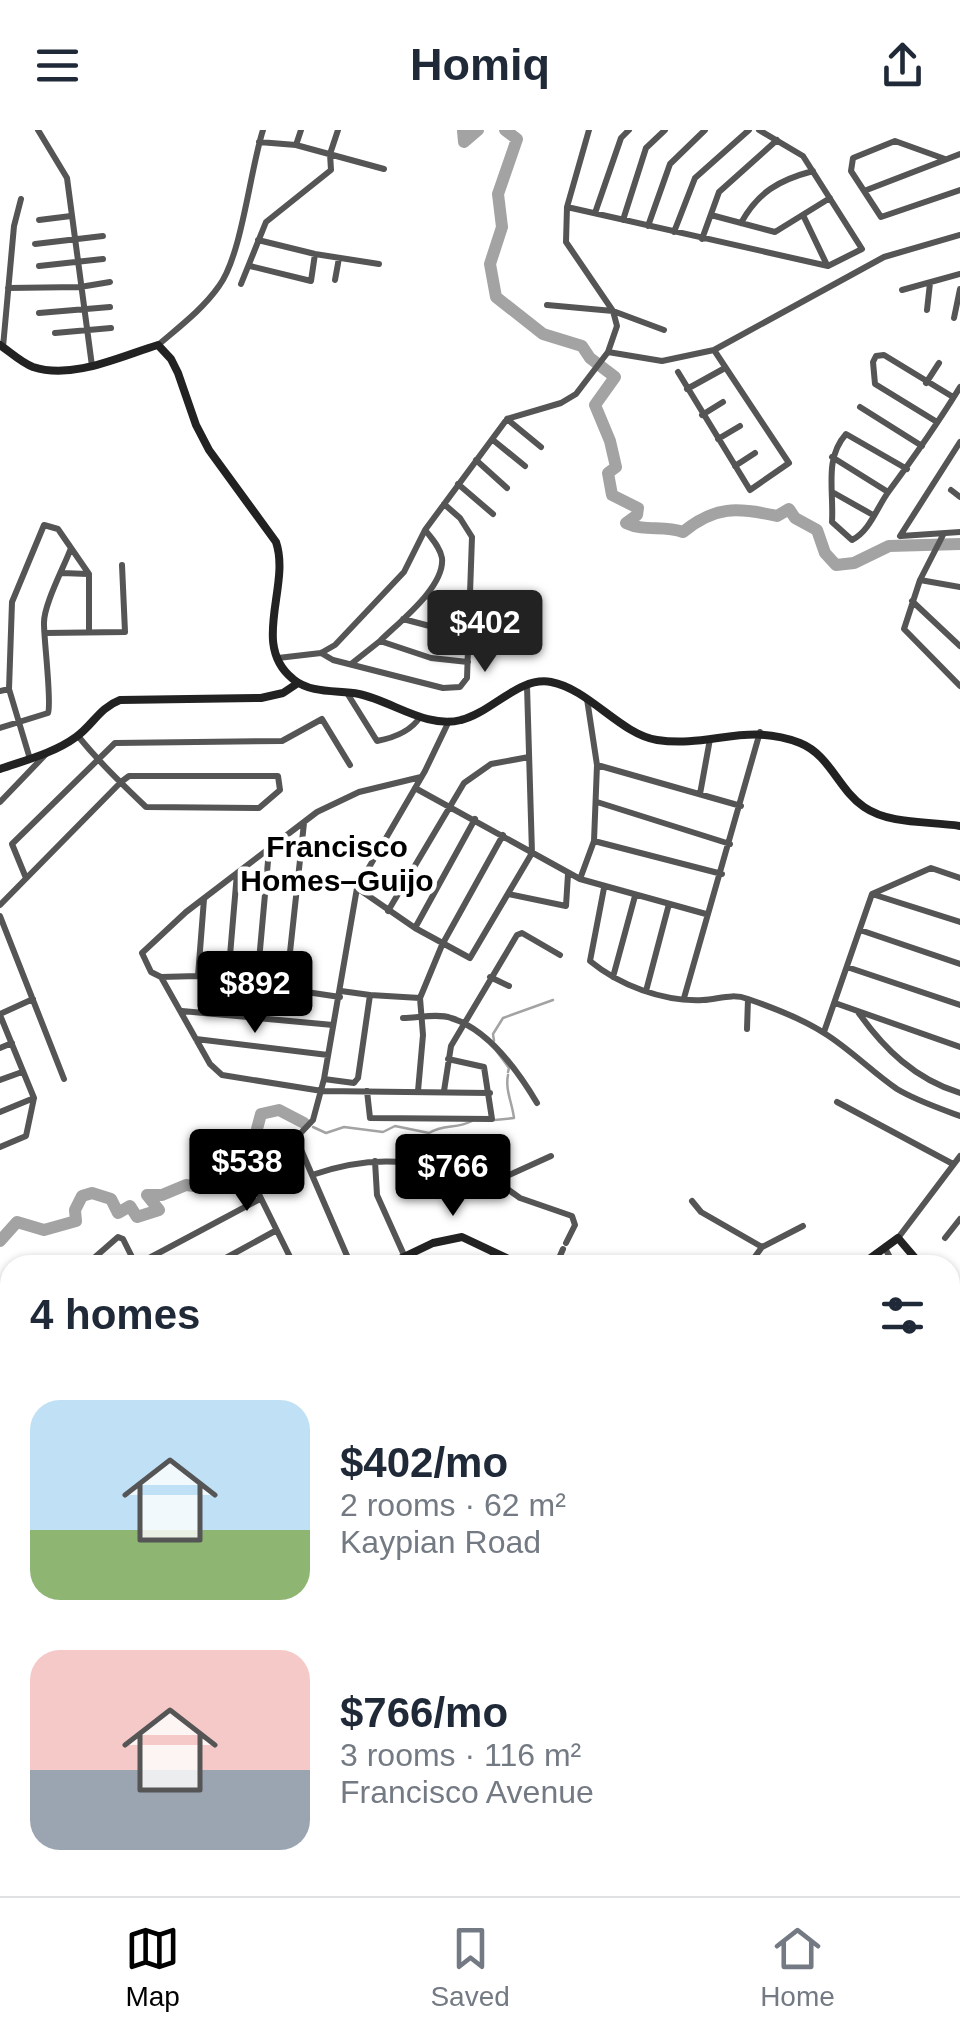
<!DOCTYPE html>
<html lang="en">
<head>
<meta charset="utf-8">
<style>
  body { margin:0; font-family:Arial,sans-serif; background:#f2f2f3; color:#1f2937; height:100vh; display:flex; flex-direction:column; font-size:38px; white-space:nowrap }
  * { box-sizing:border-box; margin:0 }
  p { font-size:32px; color:#747a83 }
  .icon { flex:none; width:55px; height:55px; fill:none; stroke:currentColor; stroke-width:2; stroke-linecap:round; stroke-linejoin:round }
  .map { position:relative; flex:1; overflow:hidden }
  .sheet { position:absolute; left:0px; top:1125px; width:960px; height:642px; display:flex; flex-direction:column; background:#fff; border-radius:30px 30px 0 0; box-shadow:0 2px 8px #0004 }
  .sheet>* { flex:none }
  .price { position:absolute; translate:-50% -85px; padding:0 22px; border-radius:10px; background:#000; color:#fff; font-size:32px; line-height:65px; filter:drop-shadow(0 2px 5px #0008) }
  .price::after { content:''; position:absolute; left:50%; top:60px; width:30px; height:22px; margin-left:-15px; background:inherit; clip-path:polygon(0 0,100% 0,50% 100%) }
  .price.current { background:#222; color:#fff }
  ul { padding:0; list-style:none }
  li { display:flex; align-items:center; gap:30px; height:250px; padding:0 30px }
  li span { display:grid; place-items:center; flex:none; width:280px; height:200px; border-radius:30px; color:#555 }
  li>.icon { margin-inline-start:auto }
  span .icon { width:120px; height:120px; fill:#fffc; stroke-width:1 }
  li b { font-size:42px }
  h2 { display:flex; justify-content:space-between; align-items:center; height:120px; padding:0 30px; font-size:42px }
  header { display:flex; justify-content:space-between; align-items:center; height:130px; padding:0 30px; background:#fff; font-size:45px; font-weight:700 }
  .tab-bar { display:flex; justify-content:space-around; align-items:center; height:140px; border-top:2px solid #e0e1e3; background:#fff; font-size:28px; color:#747a83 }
  .tab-bar a { display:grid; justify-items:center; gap:5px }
  .tab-bar .current { color:#000 }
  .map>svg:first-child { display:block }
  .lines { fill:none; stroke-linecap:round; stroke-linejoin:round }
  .stream { stroke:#a3a3a3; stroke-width:2.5 }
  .river { stroke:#a3a3a3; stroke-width:12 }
  .street { stroke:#555; stroke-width:6 }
  .secondary { stroke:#222; stroke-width:8 }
  .labels { text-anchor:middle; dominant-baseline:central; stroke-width:9; stroke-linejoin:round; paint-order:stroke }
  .quarter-label { font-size:30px; font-weight:bold; fill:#000; stroke:#fff }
</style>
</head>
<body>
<header><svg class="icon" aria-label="menu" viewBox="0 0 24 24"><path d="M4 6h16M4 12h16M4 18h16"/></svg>Homiq<svg class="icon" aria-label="share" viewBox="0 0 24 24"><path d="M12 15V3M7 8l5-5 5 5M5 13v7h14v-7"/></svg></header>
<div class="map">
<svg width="960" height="1766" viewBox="0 0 960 1766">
  <rect width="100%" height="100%" fill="#fff"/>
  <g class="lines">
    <!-- stream -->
    <path class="stream" d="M 494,911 L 493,904 L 503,888 L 553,870
      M 495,919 L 509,938 L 508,942
      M 495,990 L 514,988 C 512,972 505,960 508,945
      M 313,997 L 326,1003 L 344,997 L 383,1002 L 395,996 L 429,1003 C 443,994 457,999 472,991"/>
    <!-- river -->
    <path class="river" d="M 463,0 L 464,12 L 478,0
      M 505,0 L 517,9 L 498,64 L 502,97 L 490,134 L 496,167 L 543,204 L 582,216 L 590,228 L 615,247 L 595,275 L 610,311 L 616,337 L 608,343 L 612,365 L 638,378 L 637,385 L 626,393 C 645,402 663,395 683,402 C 715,376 737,377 777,386 L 789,379 L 795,388 L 817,400 L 825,423 L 836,435 L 854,433 L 889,416 L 960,414
      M 0,1111 L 17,1092 L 44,1100 L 76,1091 L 75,1080 L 82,1066 L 92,1063 L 111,1069 L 118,1083 L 130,1076 L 137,1087 L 159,1080 L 147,1065 L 162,1065 L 186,1055 L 211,1058 L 235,1043 L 260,1016 L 257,999 L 261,984 L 279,980 L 304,993"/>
    <!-- street -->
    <path class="street" d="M 38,0 L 67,48 L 92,236
      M 259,12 L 296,15 L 384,39
      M 296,15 L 301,0
      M 945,29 L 895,11 L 853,28 L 851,41 L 881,87 L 960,60
      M 864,61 L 960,24
      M 567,77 L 828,136 L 862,119 L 803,26 L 759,0
      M 595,83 L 621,8 L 629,0
      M 711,85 L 775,102 L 830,68
      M 803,85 L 827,135
      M 39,90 L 71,86
      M 623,90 L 646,18 L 665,0
      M 741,93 C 758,62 779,50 813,41
      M 648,96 L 670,34 L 705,0
      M 674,102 L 695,48 L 749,0
      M 702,109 L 719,62 L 777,10
      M 258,110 L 315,124 L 379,134
      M 35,114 L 103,106
      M 39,136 L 103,129
      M 250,136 L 311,151 L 315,124
      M 335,150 L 339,128
      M 241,154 L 266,92 L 331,40 L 330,24 L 338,0
      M 8,158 L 80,157 L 110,152
      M 902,160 L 960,144
      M 547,175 L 613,181 L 664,200
      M 927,180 L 930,153
      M 39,183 L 110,177
      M 954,188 L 960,159
      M 55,203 L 111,198
      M 158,215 C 179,197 203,179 219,156 C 242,125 250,40 263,0
      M 3,217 L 14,96 L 21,69
      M 608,222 L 662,231 L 714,220 L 884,127 L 960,105
      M 678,242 L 750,360 L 789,333 L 714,220
      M 926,253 L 939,233
      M 687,259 L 725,238
      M 860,277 L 922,316
      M 702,285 L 723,272
      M 507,289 L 541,317
      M 937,292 L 875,254 L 873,232 L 876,226 L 884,225 L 953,267
      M 718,309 L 740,296
      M 493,310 L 525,336
      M 832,327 L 888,362
      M 476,330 L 507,358
      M 735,336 L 755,323
      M 907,339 L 846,304 C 824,329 834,360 832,392 L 852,410 C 870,401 877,377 889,361 C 914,327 938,293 960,257
      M 458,354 L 493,384
      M 951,360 L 960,367
      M 834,363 L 873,385
      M 426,401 C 432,409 440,417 442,428 C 445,457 399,492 380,511 L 431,528 L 468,532
      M 943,405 L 920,450 L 904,499 L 960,556
      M 900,406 L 960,312
      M 901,406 L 960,402
      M 62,443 L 88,444
      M 920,450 L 960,457
      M 426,466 L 469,475
      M 912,471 L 960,516
      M 403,489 L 445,500 L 468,502
      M 45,503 L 125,502 L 122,435
      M 321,523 L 333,530 L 443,558 L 460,557 L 467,548 L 472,407 L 460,388 L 444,374
      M 278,528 L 321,523 L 335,515 L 404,442 L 425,400 L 507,289 L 561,273 L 576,264 L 608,222 L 617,196 L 613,181 L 566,112 L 567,77 L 589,0
      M 351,534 L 380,511
      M 9,559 L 12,472 L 44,395 L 58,399 L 89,444 L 89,502
      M 0,561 L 9,559 L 30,629
      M 347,563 L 377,611 C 393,608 411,601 420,587
      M 587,569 L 597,635
      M 0,598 L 48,583 C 52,574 44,511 44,494 C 43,476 64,437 71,418
      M 415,658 L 580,749 L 706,784
      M 700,664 L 710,609
      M 0,672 L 47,623
      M 597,672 L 730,714
      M 594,711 L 722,744
      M 26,748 L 12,714 L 115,613 L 282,611 L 322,589 L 350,635
      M 580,749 L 594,711 L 597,635 L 741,676
      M 357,758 L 415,798 L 470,828 L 532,723 L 527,556
      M 604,758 L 590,831 C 619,855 663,872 703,870 C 719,869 732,863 748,869 C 774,878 801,888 824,903 C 850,919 872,942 897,959 C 917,971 939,978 960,986
      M 508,764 L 566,776 L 568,744
      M 872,764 L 960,792
      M 0,775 L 121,652 L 129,646 L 278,646 L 280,660 L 259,678 L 146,677 C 122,654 99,632 78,606
      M 388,781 L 464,653 L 491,634 L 529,627
      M 0,786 L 64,949
      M 415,798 L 475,689
      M 860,800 L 960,834
      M 847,837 L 960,875
      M 198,846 L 204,769
      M 161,847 L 210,934 L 222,945 L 322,961 L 490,963
      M 490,847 L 509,856
      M 613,847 L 635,766
      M 228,849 L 237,743
      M 257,853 L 269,720
      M 286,859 L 304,693
      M 646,861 L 669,774
      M 370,865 L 420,868 L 442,815 L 503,705
      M 340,867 L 198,846 L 161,847 L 151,842 L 142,823 L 186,782 L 317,682 L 359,662 L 421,647
      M 684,868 L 760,602
      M 835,873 L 960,917
      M 182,881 L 333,895
      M 858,882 C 884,919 915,949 960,963
      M 0,884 L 33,869
      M 0,885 L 34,968 L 26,1006 L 0,1017
      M 403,888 C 417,888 438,883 451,888 C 488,899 518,941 537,973
      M 747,899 L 748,869
      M 824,902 L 872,764 L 931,738 L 960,748
      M 196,909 L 328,925
      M 0,918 L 12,913
      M 324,949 L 354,953 L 358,948 L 370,865 L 341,861
      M 0,950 L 22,942
      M 367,961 L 370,988 L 492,989 L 484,937 L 448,929
      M 418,961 L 423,905 L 420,868
      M 444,961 L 451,916 L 517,805 L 522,803 L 560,825
      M 837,972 L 953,1034
      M 0,982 L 34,968
      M 296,1008 L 351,1135
      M 551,1026 L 496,1051 L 520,1068 L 572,1086 L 575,1095 L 566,1113
      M 375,1031 L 377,1065 L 404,1125
      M 312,1045 C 383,1020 425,1034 496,1051
      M 692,1071 L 701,1082 L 762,1117
      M 898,1108 L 960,1026
      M 945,1108 L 960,1089
      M 886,1120 L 894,1135
      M 86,1135 L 118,1107 L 123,1109 L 136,1135
      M 136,1135 L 260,1069
      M 213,1135 L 275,1101
      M 294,1135 L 245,1036 L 296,1008 L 313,990 L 324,949 L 357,758 L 425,641 L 449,591
      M 478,1135 L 497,1124
      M 556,1135 L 563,1119
      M 749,1135 L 762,1117 L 803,1096
      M 0,1209 L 10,1204
      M 950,1231 L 960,1243
      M 0,1263 L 10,1255
      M 0,1320 L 10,1322
      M 0,1353 L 10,1351
      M 0,1406 L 10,1405
      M 0,1443 L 10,1414
      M 0,1547 L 10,1525
      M 0,1623 L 10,1614
      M 0,1633 L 10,1639
      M 950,1660 L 960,1659
      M 0,1670 L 10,1660
      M 0,1711 L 10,1723
      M 0,1746 L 15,1766
      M 356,1758 L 363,1766
      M 422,1758 L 430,1766
      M 589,1758 L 592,1766
      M 759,1758 L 759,1766
      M 781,1758 L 782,1766
      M 832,1758 L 834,1766
      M 43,1766 L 63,1758
      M 178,1766 L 196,1758
      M 288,1766 L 307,1758
      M 512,1766 L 513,1758
      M 649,1766 L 654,1758
      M 717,1766 L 723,1758"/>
    <!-- secondary -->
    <path class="secondary" d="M 0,215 C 10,222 22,233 33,237 C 73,250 121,226 158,215 L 171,229 L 178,243 L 196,295 L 209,320 L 276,412 C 291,456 250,515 293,549 C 311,564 337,560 359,564 C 392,571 427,599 461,590 C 491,583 519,546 551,552 C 589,559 620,604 657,610 C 710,618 746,592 800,613 C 830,625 838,659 864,677 C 890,695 930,691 960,696
      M 0,639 C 26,630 54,623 76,607 C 93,595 99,578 120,570 L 261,568 L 283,563 L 298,553
      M 387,1135 L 433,1113 L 462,1107 L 521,1135
      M 861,1135 L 898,1108 L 921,1135
      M 950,1170 L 960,1182
      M 0,1231 L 10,1248"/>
  </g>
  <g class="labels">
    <!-- quarter labels -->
    <g class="quarter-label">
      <text x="337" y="716">Francisco<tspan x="337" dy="34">Homes–Guijo</tspan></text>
    </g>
  </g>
</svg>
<b class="price current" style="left:485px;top:545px">$402</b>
<b class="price" style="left:255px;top:906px">$892</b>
<b class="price" style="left:247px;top:1084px">$538</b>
<b class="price" style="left:453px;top:1089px">$766</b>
<section class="sheet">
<h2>4 homes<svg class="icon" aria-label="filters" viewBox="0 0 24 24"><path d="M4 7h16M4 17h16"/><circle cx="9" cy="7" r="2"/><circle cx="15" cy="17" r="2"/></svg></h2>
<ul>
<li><span style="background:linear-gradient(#bfe0f5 65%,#8fb573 0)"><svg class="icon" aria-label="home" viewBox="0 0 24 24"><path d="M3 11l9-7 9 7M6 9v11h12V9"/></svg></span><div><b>$402/mo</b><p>2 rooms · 62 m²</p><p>Kaypian Road</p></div></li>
<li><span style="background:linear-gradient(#f6c9c9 60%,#9aa5b1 0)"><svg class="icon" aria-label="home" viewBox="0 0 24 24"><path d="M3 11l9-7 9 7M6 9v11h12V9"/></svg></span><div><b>$766/mo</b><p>3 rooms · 116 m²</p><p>Francisco Avenue</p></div></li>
</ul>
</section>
</div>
<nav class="tab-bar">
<a class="current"><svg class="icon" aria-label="map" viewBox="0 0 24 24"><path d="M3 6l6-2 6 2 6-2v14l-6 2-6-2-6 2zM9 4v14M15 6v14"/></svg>Map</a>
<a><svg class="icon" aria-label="saved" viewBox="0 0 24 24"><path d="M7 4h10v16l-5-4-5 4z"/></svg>Saved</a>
<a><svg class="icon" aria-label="home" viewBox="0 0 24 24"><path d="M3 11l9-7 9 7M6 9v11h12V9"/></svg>Home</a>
</nav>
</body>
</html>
